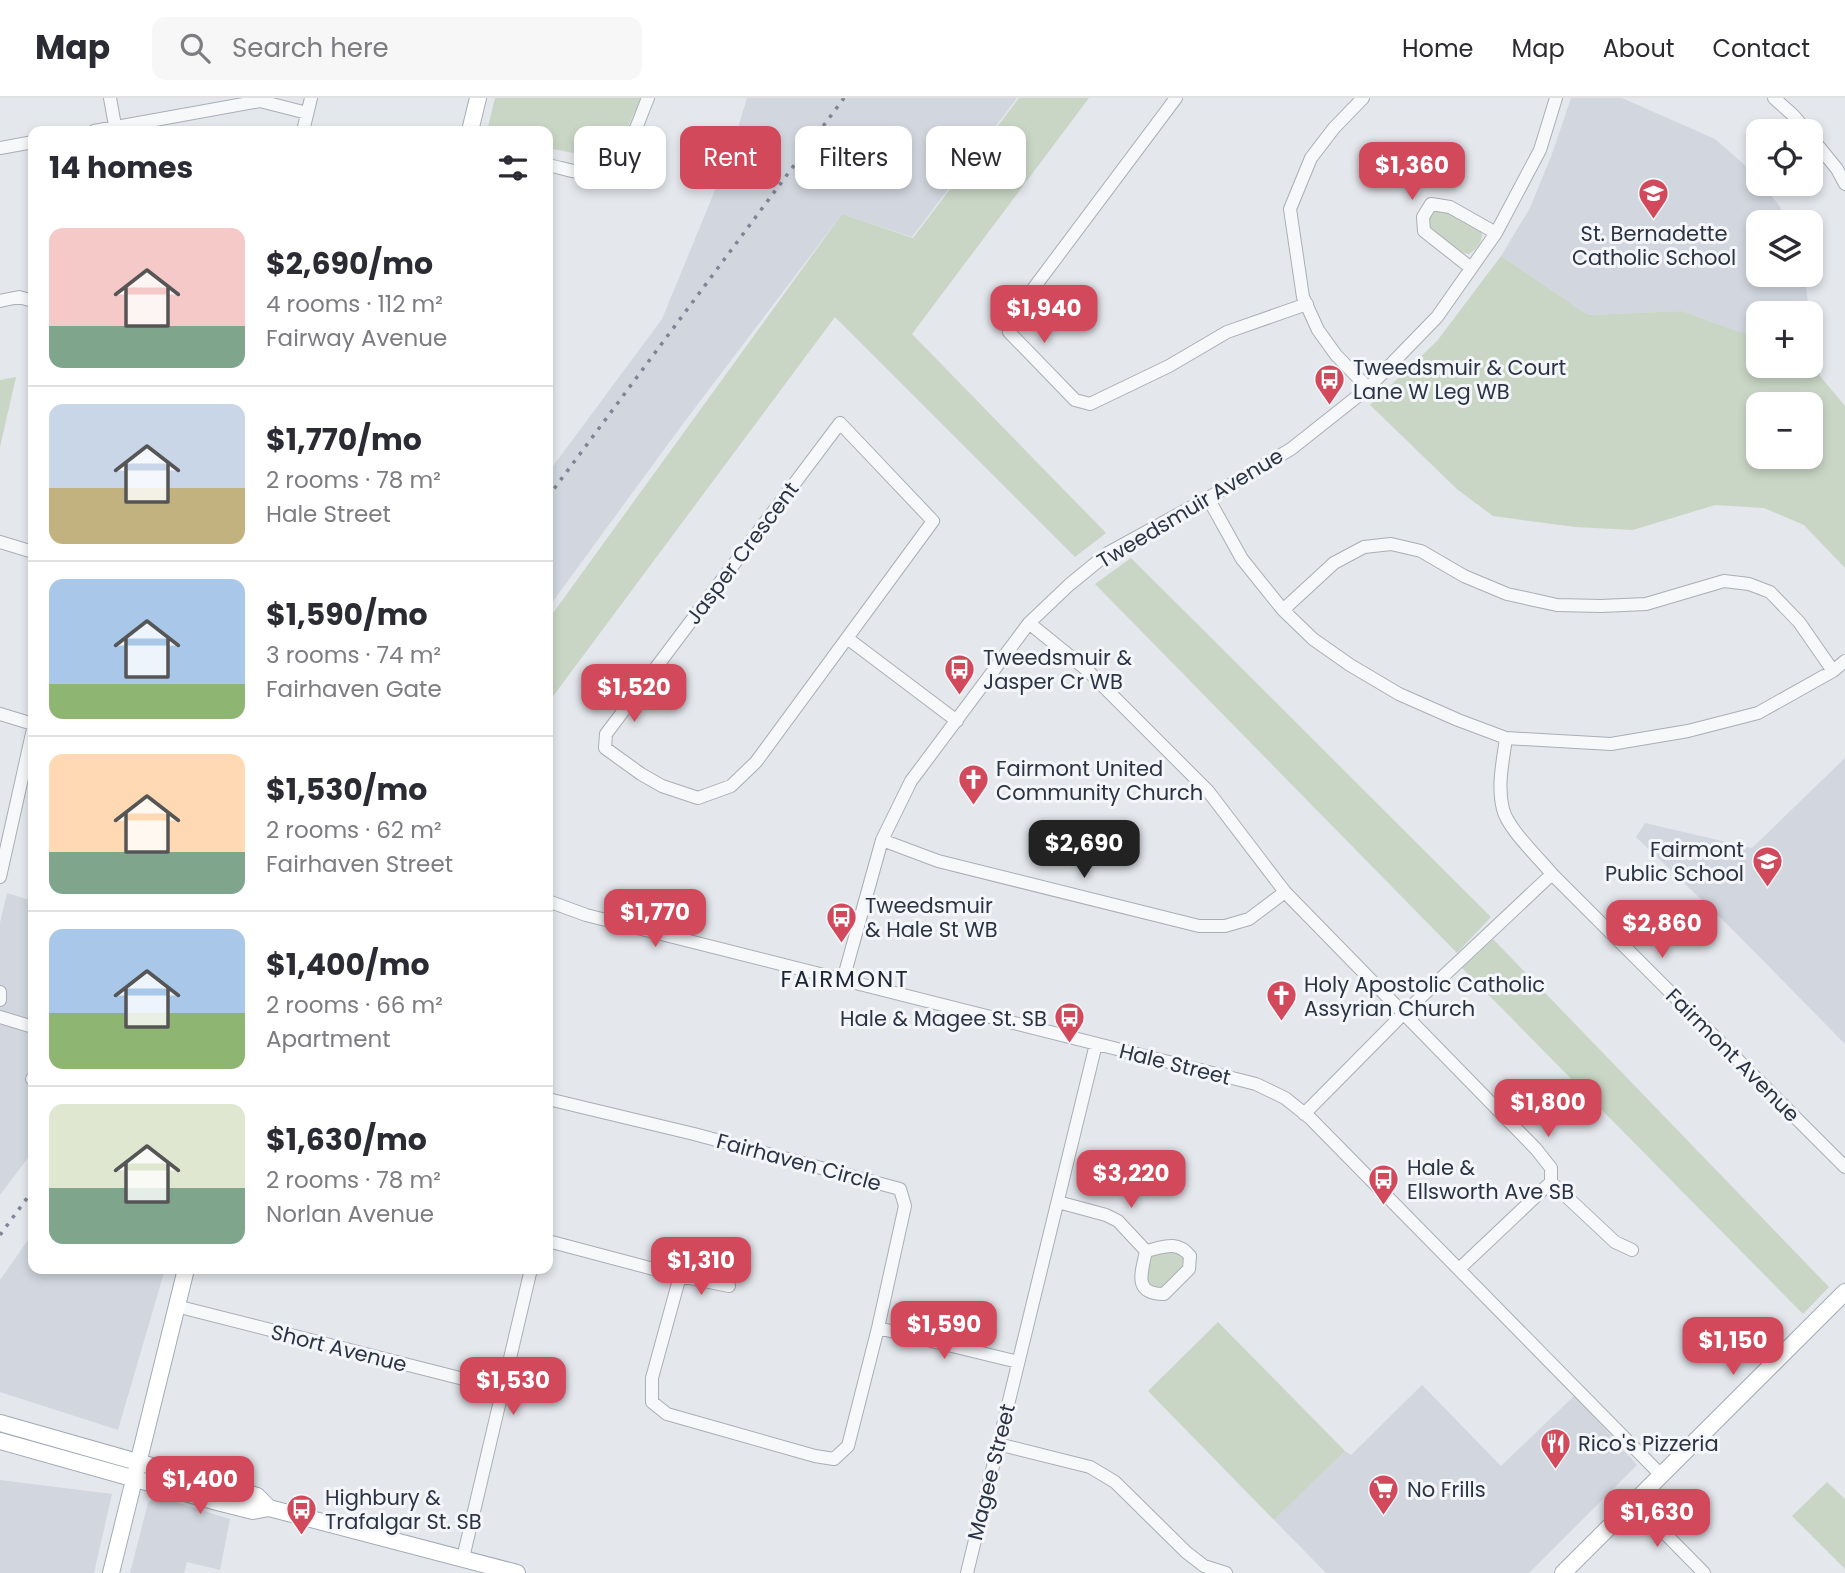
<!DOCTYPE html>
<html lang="en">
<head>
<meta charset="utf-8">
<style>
  body { margin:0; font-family:Poppins,sans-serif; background:#f7f7f7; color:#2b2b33; height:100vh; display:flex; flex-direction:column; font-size:26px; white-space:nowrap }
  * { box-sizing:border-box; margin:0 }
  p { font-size:23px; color:#7c7c81 }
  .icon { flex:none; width:38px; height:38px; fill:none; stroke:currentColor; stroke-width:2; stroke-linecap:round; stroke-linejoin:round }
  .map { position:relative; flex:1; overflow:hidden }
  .drawer { position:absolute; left:28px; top:28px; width:525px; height:1148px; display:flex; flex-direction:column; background:#fff; border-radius:14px; box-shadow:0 4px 10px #0003 }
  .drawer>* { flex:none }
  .top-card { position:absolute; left:574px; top:28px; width:665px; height:63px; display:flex; gap:14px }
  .fabs { position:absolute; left:1746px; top:21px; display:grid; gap:14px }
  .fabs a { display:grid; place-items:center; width:77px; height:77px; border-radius:14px; background:#fff; box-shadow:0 4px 10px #0003; font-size:35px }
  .price { position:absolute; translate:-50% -60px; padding:0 16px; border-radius:14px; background:#d1495b; color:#fff; font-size:23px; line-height:46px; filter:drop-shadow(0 2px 4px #0008) }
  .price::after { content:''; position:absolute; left:50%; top:42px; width:21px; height:16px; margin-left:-10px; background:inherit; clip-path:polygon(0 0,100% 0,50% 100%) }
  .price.selected { background:#222; color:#fff }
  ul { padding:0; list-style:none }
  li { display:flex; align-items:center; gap:21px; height:175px; padding:0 21px }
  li+li { border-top:2px solid #e1e1e2 }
  li span { display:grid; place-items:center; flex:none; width:196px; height:140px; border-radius:14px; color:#555 }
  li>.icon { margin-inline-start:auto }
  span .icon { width:84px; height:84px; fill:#fffc; stroke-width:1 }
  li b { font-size:30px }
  h2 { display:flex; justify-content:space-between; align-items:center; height:84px; padding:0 21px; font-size:30px }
  .tag { padding:0 24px; border-radius:14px; background:#fff; box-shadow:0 4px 10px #0003; font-size:24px; line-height:63px }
  .tag.selected { background:#d1495b; color:#fff }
  header { display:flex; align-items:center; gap:42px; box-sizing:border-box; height:98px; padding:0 35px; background:#fff; border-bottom:2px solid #e1e1e2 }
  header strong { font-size:33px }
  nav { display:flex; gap:38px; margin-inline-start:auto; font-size:24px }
  .search { width:490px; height:63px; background:#f7f7f7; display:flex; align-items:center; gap:18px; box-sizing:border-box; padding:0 24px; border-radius:14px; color:#7c7c81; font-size:26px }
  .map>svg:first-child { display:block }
  .built { fill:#d2d6de }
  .green { fill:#c9d6c5; fill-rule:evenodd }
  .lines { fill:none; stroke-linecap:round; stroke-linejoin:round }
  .minor-casing { stroke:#a9aeb7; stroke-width:14 }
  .major-casing { stroke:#a3abb8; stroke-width:18 }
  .minor { stroke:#f7f8fa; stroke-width:12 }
  .major { stroke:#fff; stroke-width:16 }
  .rail { stroke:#7d8696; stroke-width:3.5; stroke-dasharray:3.5 7; stroke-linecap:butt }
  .labels { text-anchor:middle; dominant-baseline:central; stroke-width:6; stroke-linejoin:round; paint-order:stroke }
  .poi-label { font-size:21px; fill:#2b3445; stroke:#f4f6f9; text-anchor:start }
  .street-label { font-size:21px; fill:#2b3445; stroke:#f4f6f9 }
  .neighbourhood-label { font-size:23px; letter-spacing:2px; fill:#1d2536; stroke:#f4f6f9 }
</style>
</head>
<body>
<header>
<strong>Map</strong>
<div class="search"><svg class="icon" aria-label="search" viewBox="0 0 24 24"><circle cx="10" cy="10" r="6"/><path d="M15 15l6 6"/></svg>Search here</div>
<nav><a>Home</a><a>Map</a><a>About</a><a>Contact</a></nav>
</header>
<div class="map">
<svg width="1845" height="1475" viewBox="0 0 1845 1475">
  <rect width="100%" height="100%" fill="#e4e7ec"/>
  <!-- built -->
  <path class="built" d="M 747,0 L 1017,0 L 912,139 L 842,116 L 682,327 L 548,510 L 548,375 L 662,221 L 730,56 Z
    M 1571,0 L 1622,0 L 1715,41 L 1747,69 L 1759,83 L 1759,86 L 1761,86 L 1779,107 L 1786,124 L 1759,124 L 1759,177 L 1803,177 L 1806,187 L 1809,215 L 1759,215 L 1759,241 L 1682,213 L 1588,217 L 1501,158 L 1530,110 L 1552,56 Z
    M 1845,660 L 1845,946 L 1731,830 L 1636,739 L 1645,725 L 1752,750 Z
    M 7,795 L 33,803 L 33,1053 L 0,1097 L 0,825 Z
    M 33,1135 L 33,1171 L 165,1171 L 118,1332 L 0,1294 L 0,1182 Z
    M 1422,1287 L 1501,1368 L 1575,1297 L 1637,1367 L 1529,1475 L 1326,1475 L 1274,1422 L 1345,1353 L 1351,1357 Z
    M 0,1382 L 112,1396 L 94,1475 L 0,1475 Z
    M 156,1398 L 230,1421 L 220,1472 L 187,1464 L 184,1475 L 130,1475 L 148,1405 Z"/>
  <!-- green -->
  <path class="green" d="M 495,0 L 641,0 L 617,53 L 604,61 L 548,50 L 548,33 L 487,33 Z
    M 1019,0 L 1089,0 L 912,236 L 1106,435 L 1075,459 L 835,219 L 548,605 L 548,522 L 842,116 L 913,140 Z
    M 1435,111 C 1452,114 1469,124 1482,135 C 1482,145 1477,151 1469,156 C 1454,154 1437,140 1428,129 L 1430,115 Z
    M 1501,158 L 1588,217 L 1682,213 L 1759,241 L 1759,268 L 1811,268 L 1811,241 L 1820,278 L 1845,308 L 1845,470 L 1804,427 L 1764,410 L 1715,407 L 1633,432 L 1575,429 L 1493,418 L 1458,392 L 1370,307 L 1437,243 ZM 1759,306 L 1811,306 L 1811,359 L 1759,359 Z
    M 16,279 L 0,349 L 0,282 Z
    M 1131,460 L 1491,819 L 1457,855 L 1095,486 Z
    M 1493,841 L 1829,1189 L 1803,1216 L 1462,870 Z
    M 1171,1153 L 1178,1156 L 1183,1161 L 1182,1171 L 1162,1190 C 1148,1189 1146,1182 1148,1169 C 1149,1164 1149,1161 1153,1158 C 1157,1155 1166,1154 1171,1153 Z
    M 1218,1224 L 1345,1353 L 1274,1422 L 1148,1293 Z
    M 1827,1384 L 1845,1401 L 1845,1471 L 1792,1418 Z"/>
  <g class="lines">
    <defs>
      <path id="minor" d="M 110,0 L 116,33
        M 1176,0 L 1021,207 L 1012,220 L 1009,234 L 1075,302 L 1090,306 L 1169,268 L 1227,234 L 1307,206
        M 1363,0 L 1334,30 L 1311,60 L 1290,111 L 1303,199 L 1318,232 L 1336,257 L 1368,290
        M 1774,0 L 1793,17 L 1807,33
        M 94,33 L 260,3 L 307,15
        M 303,33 L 311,0
        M 1811,39 L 1837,71 L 1845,86
        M 0,50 L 33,44
        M 548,67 C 563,70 581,77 597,75 C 625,72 638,23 648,0
        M 1471,170 L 1424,133 L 1423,119 L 1431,106 L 1450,109 L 1496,135
        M 0,203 L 19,199 L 33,203
        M 840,325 L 933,423 L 756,664 L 731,688 L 698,700 L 662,688 L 641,676 L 605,650 L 606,636 Z
        M 1208,400 L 1242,461 L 1283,512 L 1313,541 L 1350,567 L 1399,596 L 1458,622 L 1506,640 L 1611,646 L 1688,633 L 1758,615 L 1833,573 L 1845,563
        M 0,444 L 33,454
        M 1283,512 L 1334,465 L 1364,449 L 1391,446 L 1421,453 L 1464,478 L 1507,496 L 1557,507 L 1601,508 L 1646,506 L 1724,483 L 1749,486 L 1770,494 L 1799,524 L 1833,573
        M 1029,525 L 1087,572 L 1208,693 L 1285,794 L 1536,1051 L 1551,1070 L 1551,1084 L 1459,1171
        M 847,540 L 957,623
        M 0,616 L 33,626
        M 1506,640 C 1503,663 1497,688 1503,711 C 1507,730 1539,760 1552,776 L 1845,1069
        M 882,742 L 938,763 L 1199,828 L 1225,828 L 1249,821 L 1285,794
        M 0,779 L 33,631
        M 548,803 L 586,817 L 1256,986 L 1285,1000 L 1310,1020 L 1661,1377
        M 843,882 L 882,742 L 911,683 L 1029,525 L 1069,487 L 1108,455 L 1208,400 L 1291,351 L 1368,290 L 1437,219 L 1496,135 L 1540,52 L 1556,0
        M 0,894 L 0,902
        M 0,919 L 33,929
        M 32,981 L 33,980
        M 548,1001 L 694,1036 L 900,1091 L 905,1108 L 878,1230 L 848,1348 L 834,1361 L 815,1358 L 667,1316 L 652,1304 L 652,1280 L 680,1178
        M 1304,1016 L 1403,916 L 1552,776
        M 1551,1084 L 1615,1144 L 1632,1152
        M 1058,1104 L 1106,1117 L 1118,1123 L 1146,1153 C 1142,1174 1132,1196 1164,1196 L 1189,1171 L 1190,1158 C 1177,1142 1164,1149 1146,1153
        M 548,1143 L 680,1178 L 729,1188
        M 176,1208 L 503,1291
        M 878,1230 L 1018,1264
        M 998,1346 L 1090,1369 L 1115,1384 L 1186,1454 L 1204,1468 L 1226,1475
        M 1634,1404 L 1704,1475
        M 463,1460 L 531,1171
        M 967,1475 L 1096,946"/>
      <path id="major" d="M 470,33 L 478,0
        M 0,1325 L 257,1398 L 269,1410
        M 0,1343 L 221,1405 L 253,1413 L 269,1410 L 517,1475
        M 111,1475 L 186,1171
        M 1563,1475 L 1845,1194"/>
    </defs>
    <!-- minor casing -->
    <use href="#minor" class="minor-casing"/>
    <!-- major casing -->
    <use href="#major" class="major-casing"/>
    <!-- minor -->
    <use href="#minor" class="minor"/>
    <!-- major -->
    <use href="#major" class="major"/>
    <!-- rail -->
    <path class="rail" d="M 548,399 L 844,0
      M 0,1137 L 33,1092"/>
  </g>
  <!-- icons -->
  <defs>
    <symbol id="school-pin" viewBox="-11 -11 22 30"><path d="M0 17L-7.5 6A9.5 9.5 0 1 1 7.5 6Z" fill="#d1495b" stroke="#f4f6f9"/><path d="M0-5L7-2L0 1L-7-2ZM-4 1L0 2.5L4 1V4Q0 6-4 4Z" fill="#fff"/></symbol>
    <symbol id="bus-pin" viewBox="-11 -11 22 30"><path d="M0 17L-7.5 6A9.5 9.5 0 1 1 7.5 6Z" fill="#d1495b" stroke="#f4f6f9"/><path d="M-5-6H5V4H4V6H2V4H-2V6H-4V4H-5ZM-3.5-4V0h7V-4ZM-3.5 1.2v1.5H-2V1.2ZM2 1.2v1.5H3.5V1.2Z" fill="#fff"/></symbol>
    <symbol id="church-pin" viewBox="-11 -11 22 30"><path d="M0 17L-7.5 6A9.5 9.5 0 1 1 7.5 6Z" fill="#d1495b" stroke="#f4f6f9"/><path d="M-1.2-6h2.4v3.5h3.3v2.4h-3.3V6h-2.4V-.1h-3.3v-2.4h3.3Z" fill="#fff"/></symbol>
    <symbol id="restaurant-pin" viewBox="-11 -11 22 30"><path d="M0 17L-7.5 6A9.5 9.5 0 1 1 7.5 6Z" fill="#d1495b" stroke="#f4f6f9"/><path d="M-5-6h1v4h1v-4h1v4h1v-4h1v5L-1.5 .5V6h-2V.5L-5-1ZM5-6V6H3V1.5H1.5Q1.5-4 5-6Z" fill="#fff"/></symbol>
    <symbol id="supermarket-pin" viewBox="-11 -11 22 30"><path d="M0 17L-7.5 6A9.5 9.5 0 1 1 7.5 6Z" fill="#d1495b" stroke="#f4f6f9"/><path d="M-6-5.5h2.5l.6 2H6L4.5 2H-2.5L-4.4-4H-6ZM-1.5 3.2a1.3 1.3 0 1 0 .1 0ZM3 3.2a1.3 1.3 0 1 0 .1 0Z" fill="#fff"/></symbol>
  </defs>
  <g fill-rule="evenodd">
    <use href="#school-pin" x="1636" y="78" width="35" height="47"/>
    <use href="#bus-pin" x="1312" y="264" width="35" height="47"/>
    <use href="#bus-pin" x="942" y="554" width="35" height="47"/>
    <use href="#church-pin" x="956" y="664" width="35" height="47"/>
    <use href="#school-pin" x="1750" y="746" width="35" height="47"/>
    <use href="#bus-pin" x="824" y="802" width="35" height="47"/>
    <use href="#church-pin" x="1264" y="880" width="35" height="47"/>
    <use href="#bus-pin" x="1052" y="902" width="35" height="47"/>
    <use href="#bus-pin" x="1366" y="1064" width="35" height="47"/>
    <use href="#restaurant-pin" x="1538" y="1328" width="35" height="47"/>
    <use href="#supermarket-pin" x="1366" y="1374" width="35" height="47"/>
    <use href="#bus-pin" x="284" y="1394" width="35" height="47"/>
  </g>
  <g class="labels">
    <!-- poi labels -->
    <g class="poi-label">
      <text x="1654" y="135" text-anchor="middle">St. Bernadette<tspan x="1654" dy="24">Catholic School</tspan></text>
      <text x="1353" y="269">Tweedsmuir &amp; Court<tspan x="1353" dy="24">Lane W Leg WB</tspan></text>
      <text x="983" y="559">Tweedsmuir &amp;<tspan x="983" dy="24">Jasper Cr WB</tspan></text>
      <text x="996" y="670">Fairmont United<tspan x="996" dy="24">Community Church</tspan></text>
      <text x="1744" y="751" text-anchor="end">Fairmont<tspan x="1744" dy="24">Public School</tspan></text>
      <text x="865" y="807">Tweedsmuir<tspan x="865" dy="24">&amp; Hale St WB</tspan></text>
      <text x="1304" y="886">Holy Apostolic Catholic<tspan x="1304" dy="24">Assyrian Church</tspan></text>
      <text x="1047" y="920" text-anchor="end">Hale &amp; Magee St. SB</text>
      <text x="1407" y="1069">Hale &amp;<tspan x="1407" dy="24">Ellsworth Ave SB</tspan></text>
      <text x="1578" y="1345">Rico's Pizzeria</text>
      <text x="1407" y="1391">No Frills</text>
      <text x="325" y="1399">Highbury &amp;<tspan x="325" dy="24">Trafalgar St. SB</tspan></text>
    </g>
    <!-- street labels -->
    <g class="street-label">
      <text transform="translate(1190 410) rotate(-31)">Tweedsmuir Avenue</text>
      <text transform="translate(742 455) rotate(-53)">Jasper Crescent</text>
      <text transform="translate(1733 957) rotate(45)">Fairmont Avenue</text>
      <text transform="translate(1175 966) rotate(14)">Hale Street</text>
      <text transform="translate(799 1064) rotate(15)">Fairhaven Circle</text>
      <text transform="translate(339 1250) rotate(14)">Short Avenue</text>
      <text transform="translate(991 1374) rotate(-76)">Magee Street</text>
    </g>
    <!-- neighbourhood labels -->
    <g class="neighbourhood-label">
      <text x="845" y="881">FAIRMONT</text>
    </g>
  </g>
</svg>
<div class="fabs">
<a><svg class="icon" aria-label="locate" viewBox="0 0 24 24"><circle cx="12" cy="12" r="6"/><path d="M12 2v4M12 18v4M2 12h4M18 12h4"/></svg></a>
<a><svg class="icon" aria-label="layers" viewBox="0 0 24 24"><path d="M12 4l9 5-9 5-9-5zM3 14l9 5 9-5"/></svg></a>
<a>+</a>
<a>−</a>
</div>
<b class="price" style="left:1412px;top:104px">$1,360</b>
<b class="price" style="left:1044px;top:247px">$1,940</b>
<b class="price" style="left:634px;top:626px">$1,520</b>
<b class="price selected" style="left:1084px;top:782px">$2,690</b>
<b class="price" style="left:655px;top:851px">$1,770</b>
<b class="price" style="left:1662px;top:862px">$2,860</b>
<b class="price" style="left:1548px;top:1041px">$1,800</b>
<b class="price" style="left:1131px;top:1112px">$3,220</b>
<b class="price" style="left:701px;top:1199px">$1,310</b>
<b class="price" style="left:944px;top:1263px">$1,590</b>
<b class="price" style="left:1733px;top:1279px">$1,150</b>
<b class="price" style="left:513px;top:1319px">$1,530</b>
<b class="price" style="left:200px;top:1418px">$1,400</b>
<b class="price" style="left:1657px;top:1451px">$1,630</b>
<div class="top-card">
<a class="tag">Buy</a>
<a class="tag selected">Rent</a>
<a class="tag">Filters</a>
<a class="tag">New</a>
</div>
<section class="drawer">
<h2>14 homes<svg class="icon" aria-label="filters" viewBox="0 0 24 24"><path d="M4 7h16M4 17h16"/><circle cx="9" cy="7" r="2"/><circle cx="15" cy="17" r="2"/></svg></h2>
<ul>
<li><span style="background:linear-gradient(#f6c9c9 70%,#7fa58c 0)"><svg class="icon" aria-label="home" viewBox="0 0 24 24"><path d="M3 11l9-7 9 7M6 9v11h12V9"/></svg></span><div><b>$2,690/mo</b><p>4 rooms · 112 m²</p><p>Fairway Avenue</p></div></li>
<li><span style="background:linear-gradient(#c9d6e8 60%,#c2b280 0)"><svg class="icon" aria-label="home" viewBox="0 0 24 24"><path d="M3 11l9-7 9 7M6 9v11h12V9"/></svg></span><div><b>$1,770/mo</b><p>2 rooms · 78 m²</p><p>Hale Street</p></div></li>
<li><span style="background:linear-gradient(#a9c7e8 75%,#8fb573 0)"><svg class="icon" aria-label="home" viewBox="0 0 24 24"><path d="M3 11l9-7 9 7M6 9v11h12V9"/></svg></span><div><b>$1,590/mo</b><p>3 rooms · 74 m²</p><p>Fairhaven Gate</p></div></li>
<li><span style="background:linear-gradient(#ffd9b3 70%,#7fa58c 0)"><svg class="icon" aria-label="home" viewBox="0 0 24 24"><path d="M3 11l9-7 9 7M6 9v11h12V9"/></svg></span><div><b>$1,530/mo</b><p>2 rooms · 62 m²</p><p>Fairhaven Street</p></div></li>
<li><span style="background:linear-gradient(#a9c7e8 60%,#8fb573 0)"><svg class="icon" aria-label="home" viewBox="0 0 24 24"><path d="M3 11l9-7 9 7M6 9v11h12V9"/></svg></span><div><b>$1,400/mo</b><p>2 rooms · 66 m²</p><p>Apartment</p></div></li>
<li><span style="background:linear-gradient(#dfe7d0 60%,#7fa58c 0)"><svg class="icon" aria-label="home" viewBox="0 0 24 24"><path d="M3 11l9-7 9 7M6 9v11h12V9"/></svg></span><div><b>$1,630/mo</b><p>2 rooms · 78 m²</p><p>Norlan Avenue</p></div></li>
</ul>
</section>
</div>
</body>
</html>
